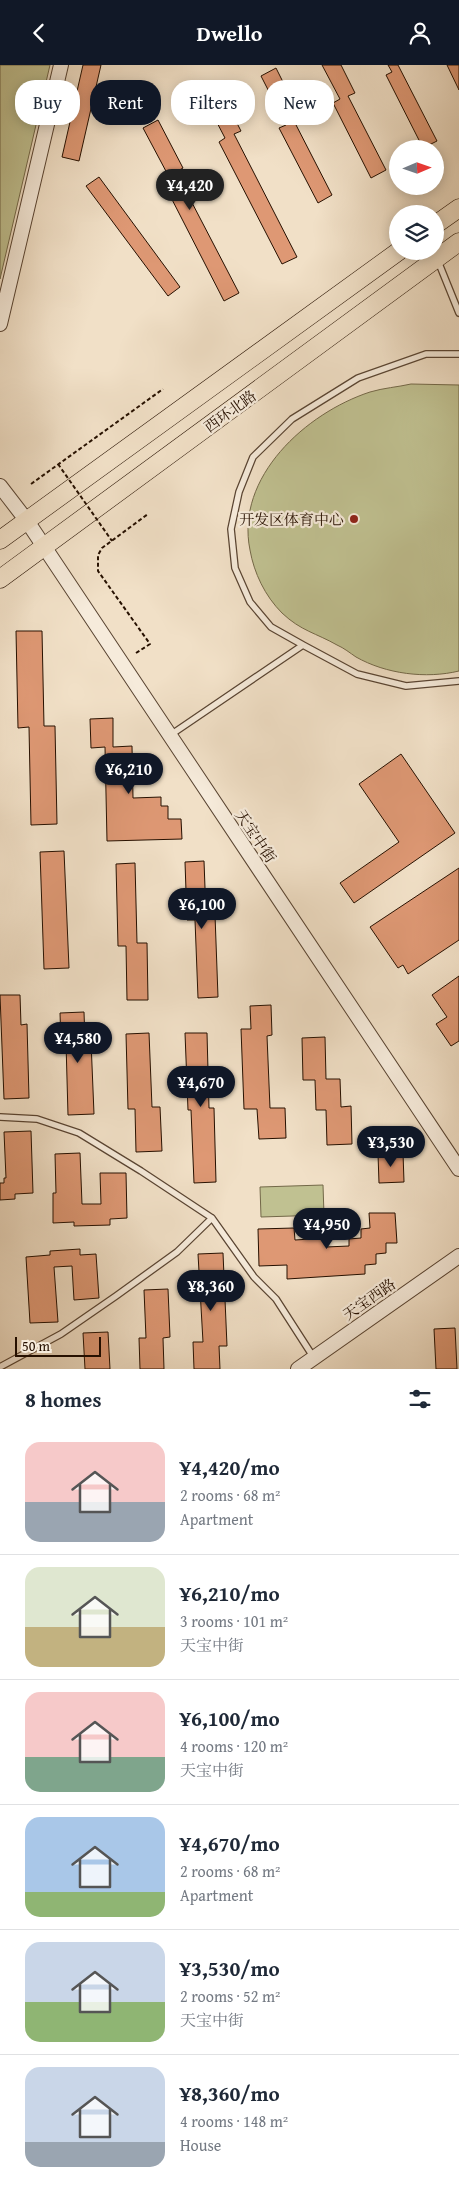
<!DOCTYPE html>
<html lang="en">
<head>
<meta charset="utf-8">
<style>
  body { margin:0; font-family:"Gentium Book Plus","Noto Serif SC",serif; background:#f2f2f3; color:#1f2937; height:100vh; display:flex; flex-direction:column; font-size:19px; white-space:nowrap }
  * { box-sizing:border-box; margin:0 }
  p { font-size:16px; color:#747a83 }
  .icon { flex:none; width:28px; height:28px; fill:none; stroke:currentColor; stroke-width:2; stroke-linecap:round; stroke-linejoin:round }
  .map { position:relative; height:1304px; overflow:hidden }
  .panel { display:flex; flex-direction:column; background:#fff; flex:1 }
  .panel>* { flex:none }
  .top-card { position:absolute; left:15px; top:15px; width:430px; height:45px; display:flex; gap:10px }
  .needle { width:32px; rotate:88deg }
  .controls { position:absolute; left:389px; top:75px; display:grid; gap:10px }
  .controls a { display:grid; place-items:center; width:55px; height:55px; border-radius:50%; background:#fff; box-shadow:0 2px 12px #0003; font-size:25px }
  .scale { position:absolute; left:15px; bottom:12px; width:86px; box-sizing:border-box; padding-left:5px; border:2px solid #261000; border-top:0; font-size:14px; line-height:18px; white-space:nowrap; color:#261000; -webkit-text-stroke:4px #f6ebdb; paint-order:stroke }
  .price { position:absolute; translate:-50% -42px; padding:0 11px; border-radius:18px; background:#111827; color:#fff; font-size:16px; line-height:32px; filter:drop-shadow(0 1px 2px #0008) }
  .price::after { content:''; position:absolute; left:50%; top:30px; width:15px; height:11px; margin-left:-8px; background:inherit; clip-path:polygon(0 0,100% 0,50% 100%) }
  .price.selected { background:#222; color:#fff }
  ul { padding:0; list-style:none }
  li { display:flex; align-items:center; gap:15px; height:125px; padding:0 25px }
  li+li { border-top:1px solid #e0e1e3 }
  li span { display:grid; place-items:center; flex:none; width:140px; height:100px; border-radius:15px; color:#555 }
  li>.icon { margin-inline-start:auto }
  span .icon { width:60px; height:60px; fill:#fffc; stroke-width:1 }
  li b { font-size:21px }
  h2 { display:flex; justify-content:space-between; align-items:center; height:60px; padding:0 25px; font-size:21px }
  .tag { padding:0 18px; border-radius:20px; background:#fff; box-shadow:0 2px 12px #0003; font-size:18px; line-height:45px }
  .tag.selected { background:#111827; color:#fff }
  header { display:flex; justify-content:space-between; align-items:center; height:65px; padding:0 25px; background:#111827; color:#fff; font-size:22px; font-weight:800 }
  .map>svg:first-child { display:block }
  .green { fill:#c0c191; stroke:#736848 }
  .building { fill:#de9874; stroke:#261000 }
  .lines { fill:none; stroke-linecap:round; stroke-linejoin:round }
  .service-casing { stroke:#594432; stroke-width:8 }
  .tertiary-casing { stroke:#594432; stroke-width:16 }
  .primary-casing { stroke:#261000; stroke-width:19 }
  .path { stroke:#261000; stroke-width:2; stroke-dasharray:4 2.5; stroke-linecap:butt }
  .service { stroke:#f6ebdb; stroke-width:5.5 }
  .tertiary { stroke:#f6ebdb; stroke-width:14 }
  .primary { stroke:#f1e0c7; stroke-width:18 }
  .path-bridge { stroke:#261000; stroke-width:2; stroke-dasharray:4 2.5; stroke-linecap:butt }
  .poi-dot { fill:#8f2418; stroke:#f6ebdb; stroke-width:2 }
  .labels { text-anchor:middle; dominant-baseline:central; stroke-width:4.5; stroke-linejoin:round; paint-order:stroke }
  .street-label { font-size:15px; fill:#261000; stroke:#f6ebdb }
  .poi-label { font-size:15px; fill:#261000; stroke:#f6ebdb; text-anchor:end }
</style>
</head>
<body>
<header><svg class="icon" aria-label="back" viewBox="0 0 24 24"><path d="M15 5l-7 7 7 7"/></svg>Dwello<svg class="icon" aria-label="person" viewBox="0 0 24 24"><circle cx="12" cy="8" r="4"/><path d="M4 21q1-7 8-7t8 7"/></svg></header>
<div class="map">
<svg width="459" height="1304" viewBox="0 0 459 1304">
  <rect width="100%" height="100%" fill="#f1e0c7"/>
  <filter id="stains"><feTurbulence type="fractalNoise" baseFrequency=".004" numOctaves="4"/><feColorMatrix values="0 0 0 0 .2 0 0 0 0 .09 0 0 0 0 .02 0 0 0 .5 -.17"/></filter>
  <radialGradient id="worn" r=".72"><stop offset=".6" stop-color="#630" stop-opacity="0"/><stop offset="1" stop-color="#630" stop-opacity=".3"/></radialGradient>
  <!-- green -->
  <path class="green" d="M 0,0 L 50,0 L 0,214 Z
    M 411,319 L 459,320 L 459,606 C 426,614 386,609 356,592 C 350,588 344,583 337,580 C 316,568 301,566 282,548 C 265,531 254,508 250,485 C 235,412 306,348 370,327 C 383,323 398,322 411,319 Z
    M 323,1120 L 324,1150 L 261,1152 L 260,1122 Z"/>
  <!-- building -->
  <path class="building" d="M 83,0 L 101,0 L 79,96 L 62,92 Z
    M 322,0 L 341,0 L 355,28 L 348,31 L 386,105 L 371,113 L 333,38 L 340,34 Z
    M 388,0 L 398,0 L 437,76 L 423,83 L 386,10 L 392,7 Z
    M 447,0 L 459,0 L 459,25 Z
    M 276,3 L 301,53 L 294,56 L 332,130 L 318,138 L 279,63 L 286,60 L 261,11 Z
    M 216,17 L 241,66 L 234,69 L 297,192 L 282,199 L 219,77 L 225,73 L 200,25 Z
    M 158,55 L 183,103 L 176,107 L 239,228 L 224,236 L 161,113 L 168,110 L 143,63 Z
    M 99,112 L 180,222 L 168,231 L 86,121 Z
    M 16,566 L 42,566 L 44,661 L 55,661 L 57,759 L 31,760 L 29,662 L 18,663 Z
    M 113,653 L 113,682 L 132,681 L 133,733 L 161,732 L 161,741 L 168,741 L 168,754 L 181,754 L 182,774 L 107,776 L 105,682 L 91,683 L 90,654 Z
    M 401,689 L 455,768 L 354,838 L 340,818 L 399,777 L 359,719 Z
    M 64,786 L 69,903 L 44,904 L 40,787 Z
    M 204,796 L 206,850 L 215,850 L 218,932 L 198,933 L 195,855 L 187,855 L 185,797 Z
    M 135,798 L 137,878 L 147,878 L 148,935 L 127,935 L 126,881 L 118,881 L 116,799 Z
    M 459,803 L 459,875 L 408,909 L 403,900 L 398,903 L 370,862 Z
    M 459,911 L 459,976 L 451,981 L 436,959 L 447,952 L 432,930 Z
    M 0,930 L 20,930 L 21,960 L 27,959 L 29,1033 L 4,1034 Z
    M 271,940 L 272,970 L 267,971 L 270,1043 L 285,1043 L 286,1073 L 259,1074 L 257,1044 L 244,1044 L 241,964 L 251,964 L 250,941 Z
    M 84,947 L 85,976 L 91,976 L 94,1049 L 68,1050 L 66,978 L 61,978 L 60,948 Z
    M 149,968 L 152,1042 L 160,1042 L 162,1086 L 136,1087 L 135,1044 L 128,1044 L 126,969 Z
    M 185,968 L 207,968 L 209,1043 L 214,1043 L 216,1117 L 194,1118 L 191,1045 L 188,1045 Z
    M 325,972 L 326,1014 L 340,1014 L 341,1042 L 351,1041 L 352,1079 L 327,1080 L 326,1045 L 316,1045 L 315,1015 L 303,1015 L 302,973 Z
    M 31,1066 L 33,1128 L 15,1129 L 15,1134 L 0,1135 L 0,1118 L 4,1118 L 4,1113 L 6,1113 L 4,1067 Z
    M 80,1088 L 82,1139 L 101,1139 L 100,1108 L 126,1108 L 127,1153 L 110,1154 L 110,1160 L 74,1161 L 74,1157 L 53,1158 L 53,1128 L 56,1128 L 55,1089 Z
    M 403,1088 L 404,1117 L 379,1118 L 378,1089 Z
    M 369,1148 L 395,1148 L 397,1178 L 386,1178 L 386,1188 L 376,1189 L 376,1199 L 365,1200 L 365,1209 L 287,1214 L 287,1200 L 259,1201 L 258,1164 L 294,1163 L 295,1175 L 325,1173 L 326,1182 L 349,1181 L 349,1174 L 361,1173 L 361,1164 L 370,1163 Z
    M 80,1184 L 80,1190 L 96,1189 L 99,1233 L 74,1235 L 72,1201 L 54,1202 L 58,1257 L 30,1258 L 26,1192 L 50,1190 L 50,1186 Z
    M 223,1188 L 227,1281 L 219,1281 L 220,1304 L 194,1304 L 193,1277 L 203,1277 L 198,1189 Z
    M 168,1224 L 170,1272 L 163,1273 L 164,1304 L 140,1304 L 139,1273 L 146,1273 L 144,1225 Z
    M 455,1263 L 457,1304 L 436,1304 L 434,1264 Z
    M 108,1267 L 110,1304 L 85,1304 L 83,1268 Z"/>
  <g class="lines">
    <defs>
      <path id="service" d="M 438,196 L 459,248
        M 303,580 L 271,562 L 250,537 L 235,503 L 231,464 L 239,427 L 253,392 L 292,354 L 358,313 L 426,289 L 459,289
        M 169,671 L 303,580 L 357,609 L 406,621 L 459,616
        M 0,1052 L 37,1054 L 79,1068 L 141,1106 L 212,1153 L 254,1212 L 276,1234 L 314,1293
        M 0,1302 L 61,1269 L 116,1231 L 177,1187 L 212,1153"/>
      <path id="tertiary" d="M 0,259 L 61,0
        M 0,421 L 27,456 L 459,1104
        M 298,1304 L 459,1191"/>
      <path id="primary" d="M 435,160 L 459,143
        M 0,475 L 399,186
        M 0,514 L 459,177"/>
    </defs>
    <!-- service casing -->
    <use href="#service" class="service-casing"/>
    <!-- tertiary casing -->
    <use href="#tertiary" class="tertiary-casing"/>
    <!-- primary casing -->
    <use href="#primary" class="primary-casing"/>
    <!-- path -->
    <path class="path" d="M 31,419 L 163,324
      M 136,588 L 150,579 L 98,506 L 98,490 L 102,483 L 148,449"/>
    <!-- service -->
    <use href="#service" class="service"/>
    <!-- tertiary -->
    <use href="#tertiary" class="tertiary"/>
    <!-- primary -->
    <use href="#primary" class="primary"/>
    <!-- path-bridge -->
    <path class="path-bridge" d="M 58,399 L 112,476"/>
  </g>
  <!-- markers -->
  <circle class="poi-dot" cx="354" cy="454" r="5"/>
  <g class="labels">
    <!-- street labels -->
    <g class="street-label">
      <text transform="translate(230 346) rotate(-36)">西环北路</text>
      <text transform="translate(256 771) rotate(56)">天宝中街</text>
      <text transform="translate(369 1234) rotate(-35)">天宝西路</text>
    </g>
    <!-- poi labels -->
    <g class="poi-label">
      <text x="344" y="454">开发区体育中心</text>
    </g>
  </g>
  <rect width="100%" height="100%" filter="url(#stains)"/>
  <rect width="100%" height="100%" fill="url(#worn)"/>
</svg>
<div class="controls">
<a><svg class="needle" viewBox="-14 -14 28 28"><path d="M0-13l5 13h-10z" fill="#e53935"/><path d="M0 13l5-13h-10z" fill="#747a83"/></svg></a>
<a><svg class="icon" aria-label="layers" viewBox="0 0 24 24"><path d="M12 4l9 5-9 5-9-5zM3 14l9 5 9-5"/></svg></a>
</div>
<div class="scale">50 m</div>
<b class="price selected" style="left:190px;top:146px">¥4,420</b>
<b class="price" style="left:129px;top:730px">¥6,210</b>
<b class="price" style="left:202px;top:865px">¥6,100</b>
<b class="price" style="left:78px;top:999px">¥4,580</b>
<b class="price" style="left:201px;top:1043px">¥4,670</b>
<b class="price" style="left:391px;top:1103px">¥3,530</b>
<b class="price" style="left:327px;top:1185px">¥4,950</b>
<b class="price" style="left:211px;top:1247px">¥8,360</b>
<div class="top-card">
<a class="tag">Buy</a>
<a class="tag selected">Rent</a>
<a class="tag">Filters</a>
<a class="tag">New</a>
</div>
</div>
<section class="panel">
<h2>8 homes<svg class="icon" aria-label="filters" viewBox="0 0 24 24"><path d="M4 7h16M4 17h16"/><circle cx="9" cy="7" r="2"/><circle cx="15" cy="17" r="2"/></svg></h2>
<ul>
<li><span style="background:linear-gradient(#f6c9c9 60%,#9aa5b1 0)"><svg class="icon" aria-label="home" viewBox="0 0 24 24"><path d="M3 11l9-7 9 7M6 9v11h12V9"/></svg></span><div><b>¥4,420/mo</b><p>2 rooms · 68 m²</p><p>Apartment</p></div></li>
<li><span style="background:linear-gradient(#dfe7d0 60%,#c2b280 0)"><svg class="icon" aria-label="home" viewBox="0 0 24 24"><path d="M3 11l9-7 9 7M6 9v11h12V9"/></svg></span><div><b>¥6,210/mo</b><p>3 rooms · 101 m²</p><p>天宝中街</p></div></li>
<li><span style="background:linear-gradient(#f6c9c9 65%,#7fa58c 0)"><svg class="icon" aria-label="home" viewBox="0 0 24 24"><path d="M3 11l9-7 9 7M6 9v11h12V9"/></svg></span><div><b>¥6,100/mo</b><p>4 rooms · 120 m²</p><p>天宝中街</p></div></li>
<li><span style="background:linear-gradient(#a9c7e8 75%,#8fb573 0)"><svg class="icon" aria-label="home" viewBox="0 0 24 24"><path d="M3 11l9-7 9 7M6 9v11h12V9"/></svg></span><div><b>¥4,670/mo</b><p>2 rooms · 68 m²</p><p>Apartment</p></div></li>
<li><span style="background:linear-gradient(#c9d6e8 60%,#8fb573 0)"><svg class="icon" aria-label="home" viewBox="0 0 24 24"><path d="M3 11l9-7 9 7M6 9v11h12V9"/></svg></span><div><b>¥3,530/mo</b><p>2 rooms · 52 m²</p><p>天宝中街</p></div></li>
<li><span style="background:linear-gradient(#c9d6e8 75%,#9aa5b1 0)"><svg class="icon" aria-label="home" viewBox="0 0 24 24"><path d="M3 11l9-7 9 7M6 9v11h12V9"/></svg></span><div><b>¥8,360/mo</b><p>4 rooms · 148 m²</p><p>House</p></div></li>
</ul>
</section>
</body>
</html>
